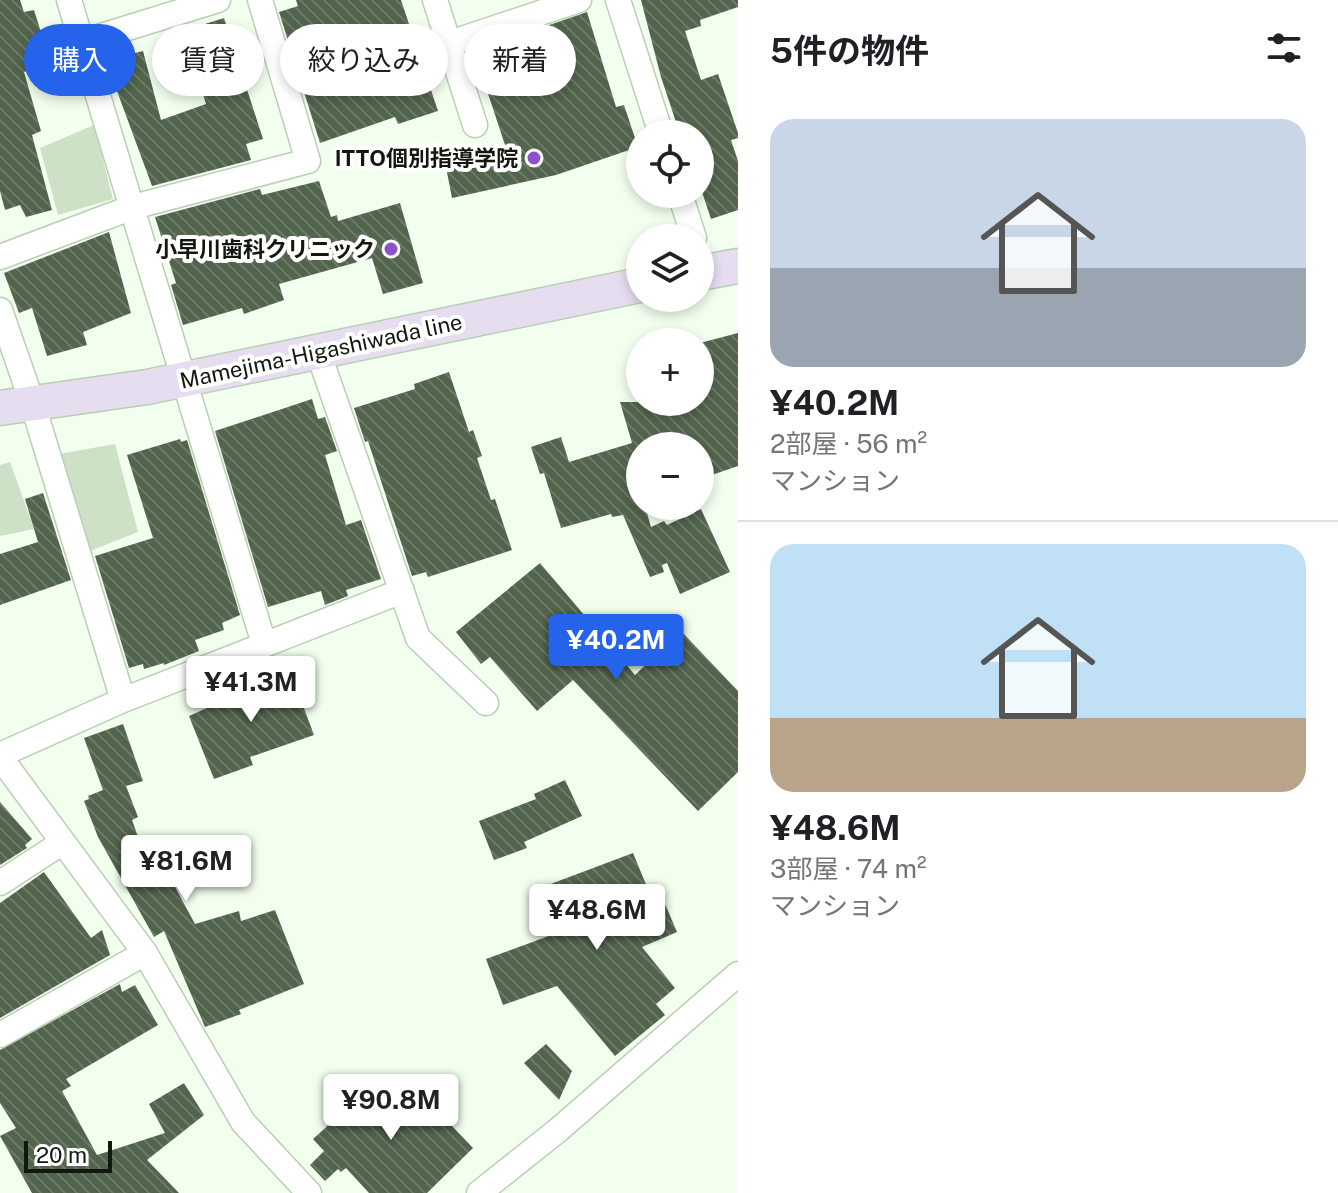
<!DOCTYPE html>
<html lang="ja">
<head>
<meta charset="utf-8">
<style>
  body { margin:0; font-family:"Public Sans","Noto Sans JP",sans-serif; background:#f6f6f6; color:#202124; height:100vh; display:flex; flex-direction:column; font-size:30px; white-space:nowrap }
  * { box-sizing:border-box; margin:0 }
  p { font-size:26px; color:#757577 }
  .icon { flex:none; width:44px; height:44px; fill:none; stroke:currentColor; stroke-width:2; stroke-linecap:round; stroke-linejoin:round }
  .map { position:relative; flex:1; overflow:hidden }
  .details { display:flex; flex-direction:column; background:#fff; width:600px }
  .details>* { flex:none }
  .hud { position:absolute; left:24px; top:24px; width:594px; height:72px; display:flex; gap:16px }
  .controls { position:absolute; left:626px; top:120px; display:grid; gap:16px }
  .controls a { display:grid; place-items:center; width:88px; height:88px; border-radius:50%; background:#fff; box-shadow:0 4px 12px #0003; font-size:40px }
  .scale { position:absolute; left:24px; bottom:20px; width:88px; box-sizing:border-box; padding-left:8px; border:4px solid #11180e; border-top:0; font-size:22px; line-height:28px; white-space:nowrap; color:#11180e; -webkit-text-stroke:6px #fff; paint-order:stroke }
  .price { position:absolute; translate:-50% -68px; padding:0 18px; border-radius:8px; background:#fff; color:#222; font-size:26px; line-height:52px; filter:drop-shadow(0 2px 4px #0008) }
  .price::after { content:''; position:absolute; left:50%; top:48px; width:24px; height:18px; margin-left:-12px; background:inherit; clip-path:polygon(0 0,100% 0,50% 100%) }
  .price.active { background:#2563eb; color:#fff }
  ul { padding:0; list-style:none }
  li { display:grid; align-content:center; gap:16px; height:424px; padding:0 32px }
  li+li { border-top:2px solid #e0e0e0 }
  li span { display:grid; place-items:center; height:248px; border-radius:24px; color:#555 }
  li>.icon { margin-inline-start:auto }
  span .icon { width:144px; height:144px; fill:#fffc; stroke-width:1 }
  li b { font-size:34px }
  h2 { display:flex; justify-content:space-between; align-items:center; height:96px; padding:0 32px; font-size:34px }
  .pill { padding:0 28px; border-radius:36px; background:#fff; box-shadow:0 4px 12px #0003; font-size:28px; line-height:72px }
  .pill.active { background:#2563eb; color:#fff }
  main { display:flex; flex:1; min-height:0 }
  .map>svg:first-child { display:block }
  .garden { fill:#cce1c5 }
  .building { fill:url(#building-back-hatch) }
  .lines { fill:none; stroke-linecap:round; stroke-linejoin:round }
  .minor-casing { stroke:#baceb3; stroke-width:27 }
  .secondary-casing { stroke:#baceb3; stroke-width:37 }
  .minor { stroke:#fff; stroke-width:24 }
  .secondary { stroke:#e6ddf1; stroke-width:34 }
  .poi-dot { fill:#8d51c8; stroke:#fff; stroke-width:3 }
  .labels { text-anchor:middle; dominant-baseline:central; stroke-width:8; stroke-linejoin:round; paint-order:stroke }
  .poi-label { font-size:22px; font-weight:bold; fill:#11180e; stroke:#fff; text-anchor:end }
  .street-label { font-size:22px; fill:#11180e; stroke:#fff }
</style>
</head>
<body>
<main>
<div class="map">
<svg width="738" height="1193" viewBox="0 0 738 1193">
  <defs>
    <pattern id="building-back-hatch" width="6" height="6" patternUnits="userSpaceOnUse" patternTransform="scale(2)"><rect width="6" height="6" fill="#52644c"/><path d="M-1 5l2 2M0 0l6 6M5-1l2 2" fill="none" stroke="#6c7a67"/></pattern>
  </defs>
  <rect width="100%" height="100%" fill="#f2ffee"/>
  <!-- garden -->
  <path class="garden" d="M 94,125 L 113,199 L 58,215 L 40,148 Z
    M 115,444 L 138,532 L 90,551 L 59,454 Z
    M 10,462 L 34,529 L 0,536 L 0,465 Z"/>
  <!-- building -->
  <path class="building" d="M 0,0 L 20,0 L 24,12 L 34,10 L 51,64 L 24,72 L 41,131 L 32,135 L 52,210 L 26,217 L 20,205 L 5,210 L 0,191 Z
    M 296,0 L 401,0 L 438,111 L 398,124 L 395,117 L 320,143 L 279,12 L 298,6 Z
    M 641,0 L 738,0 L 738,7 L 700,20 L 701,26 L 685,31 L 701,80 L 718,74 L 738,133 L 738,138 L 731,140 L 738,161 L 738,210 L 711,219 L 700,186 L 700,134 L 680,134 L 661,77 Z
    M 587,12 L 616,107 L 624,105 L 638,147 L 556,175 L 452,198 L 444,157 L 505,145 L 474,51 Z
    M 224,18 L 263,139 L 246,144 L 251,160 L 152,186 L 117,91 L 113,93 L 104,61 L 143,51 L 161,120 L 206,104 L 183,31 Z
    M 319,181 L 331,217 L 337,215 L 338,221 L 400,203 L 423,283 L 383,294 L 372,258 L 279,284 L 284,300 L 244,314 L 242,308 L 183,325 L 171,285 L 176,283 L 155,217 L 260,189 L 262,195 Z
    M 109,232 L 131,313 L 83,332 L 87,345 L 47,356 L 32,308 L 19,313 L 4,273 Z
    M 738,333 L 738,466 L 700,479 L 700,446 L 640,446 L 640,506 L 645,506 L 651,527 L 664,521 L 667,525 L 701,509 L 730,572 L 680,594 L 667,563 L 662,565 L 664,572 L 650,577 L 623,515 L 612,517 L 611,514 L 561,528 L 544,473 L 540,474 L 531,447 L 561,437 L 569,462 L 632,443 L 620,402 L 700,402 L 700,343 Z
    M 449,372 L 469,432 L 473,430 L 482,456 L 477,458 L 491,500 L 495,499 L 512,550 L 428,577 L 426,572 L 412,576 L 368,441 L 365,442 L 354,408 L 415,389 L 414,384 Z
    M 312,399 L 318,419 L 325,417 L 337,451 L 325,455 L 346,525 L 361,520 L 381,579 L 346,590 L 348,596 L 325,605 L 321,591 L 268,607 L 215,431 Z
    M 180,439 L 181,442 L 187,440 L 240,615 L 222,623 L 224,630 L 195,640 L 199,651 L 164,665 L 164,663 L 144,669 L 143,664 L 129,668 L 95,556 L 153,538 L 127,455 Z
    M 43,493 L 71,580 L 0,605 L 0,554 L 38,542 L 25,499 Z
    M 540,563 L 635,675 L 681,631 L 738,691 L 738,772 L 698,811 L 573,680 L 537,711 L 490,657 L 481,664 L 456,632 Z
    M 289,669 L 314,735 L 250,757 L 253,765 L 214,779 L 189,716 L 252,688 L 250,683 Z
    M 123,724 L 143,781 L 126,786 L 138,817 L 132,820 L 150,870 L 162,863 L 195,924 L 239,911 L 241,921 L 275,910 L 304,984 L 239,1010 L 241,1014 L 205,1027 L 164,931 L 154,937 L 98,837 L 84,801 L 89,799 L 88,796 L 103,790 L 84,738 Z
    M 565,780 L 582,816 L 524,842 L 527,848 L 494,860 L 479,821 L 536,799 L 534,794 Z
    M 0,802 L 32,839 L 25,845 L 27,848 L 0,865 Z
    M 633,853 L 650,894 L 659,890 L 677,932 L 642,947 L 675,988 L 656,1004 L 665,1015 L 615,1056 L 557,986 L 503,1005 L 486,959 L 557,933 L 540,888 Z
    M 44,872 L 91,938 L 102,930 L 110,955 L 0,1018 L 0,903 Z
    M 120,984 L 122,992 L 135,985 L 158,1025 L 66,1079 L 71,1086 L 62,1091 L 97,1155 L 165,1133 L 149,1104 L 184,1083 L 204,1115 L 147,1160 L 179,1193 L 32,1193 L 0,1136 L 16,1128 L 0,1103 L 0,1050 Z
    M 546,1044 L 572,1071 L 559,1100 L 524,1063 Z
    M 407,1079 L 473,1148 L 427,1193 L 369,1193 L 346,1168 L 341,1172 L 338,1169 L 325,1181 L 310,1165 L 324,1151 L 313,1139 L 364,1093 L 395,1082 L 400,1087 Z"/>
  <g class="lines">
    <defs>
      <path id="minor" d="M 69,0 L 264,644
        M 435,0 L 475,125
        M 618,0 L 661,134
        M 82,42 L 218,0
        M 450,43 L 579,0
        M 680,194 L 694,238
        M 0,257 L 133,207 L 308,161 L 260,0
        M 0,310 L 32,402 L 123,700
        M 318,352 L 418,638 L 486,703
        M 0,755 L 123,700 L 402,591
        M 0,757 L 145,953 L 243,1122 L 309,1193
        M 0,883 L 63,842
        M 0,1035 L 145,953
        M 479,1193 L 557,1131 L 738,974"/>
      <path id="secondary" d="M 700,273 L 738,266
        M 0,408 L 147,387 L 640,285"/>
    </defs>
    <!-- minor casing -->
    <use href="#minor" class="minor-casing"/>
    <!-- secondary casing -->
    <use href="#secondary" class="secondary-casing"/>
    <!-- minor -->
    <use href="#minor" class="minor"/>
    <!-- secondary -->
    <use href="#secondary" class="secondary"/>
  </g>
  <!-- markers -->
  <g class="poi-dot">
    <circle cx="534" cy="158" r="8"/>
    <circle cx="391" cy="249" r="8"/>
  </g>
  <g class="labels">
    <!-- poi labels -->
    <g class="poi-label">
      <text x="518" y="158">ITTO個別指導学院</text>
      <text x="375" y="249">小早川歯科クリニック</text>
    </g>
    <!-- street labels -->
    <g class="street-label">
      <text transform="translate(321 351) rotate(-12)">Mamejima-Higashiwada line</text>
    </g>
  </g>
</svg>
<div class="controls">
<a><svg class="icon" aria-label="locate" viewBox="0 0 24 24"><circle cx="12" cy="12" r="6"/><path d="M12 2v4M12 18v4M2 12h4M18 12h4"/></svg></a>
<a><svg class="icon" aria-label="layers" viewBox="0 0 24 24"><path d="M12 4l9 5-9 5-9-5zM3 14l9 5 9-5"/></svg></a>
<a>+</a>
<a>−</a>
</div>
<div class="scale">20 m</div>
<b class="price active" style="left:616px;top:682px">¥40.2M</b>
<b class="price" style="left:251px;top:724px">¥41.3M</b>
<b class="price" style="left:186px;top:903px">¥81.6M</b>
<b class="price" style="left:597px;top:952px">¥48.6M</b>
<b class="price" style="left:391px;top:1142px">¥90.8M</b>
<div class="hud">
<a class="pill active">購入</a>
<a class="pill">賃貸</a>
<a class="pill">絞り込み</a>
<a class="pill">新着</a>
</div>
</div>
<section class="details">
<h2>5件の物件<svg class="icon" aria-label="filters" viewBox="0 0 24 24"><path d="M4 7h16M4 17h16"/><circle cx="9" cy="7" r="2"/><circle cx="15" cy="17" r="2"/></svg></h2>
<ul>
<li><span style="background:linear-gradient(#c9d6e8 60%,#9aa5b1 0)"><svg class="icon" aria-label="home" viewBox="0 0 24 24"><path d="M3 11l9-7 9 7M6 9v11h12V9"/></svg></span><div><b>¥40.2M</b><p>2部屋 · 56 m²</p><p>マンション</p></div></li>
<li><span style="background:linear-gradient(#bfe0f5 70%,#b9a48a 0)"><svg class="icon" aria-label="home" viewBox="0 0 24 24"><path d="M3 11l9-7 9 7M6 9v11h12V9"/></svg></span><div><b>¥48.6M</b><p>3部屋 · 74 m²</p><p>マンション</p></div></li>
</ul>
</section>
</main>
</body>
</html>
